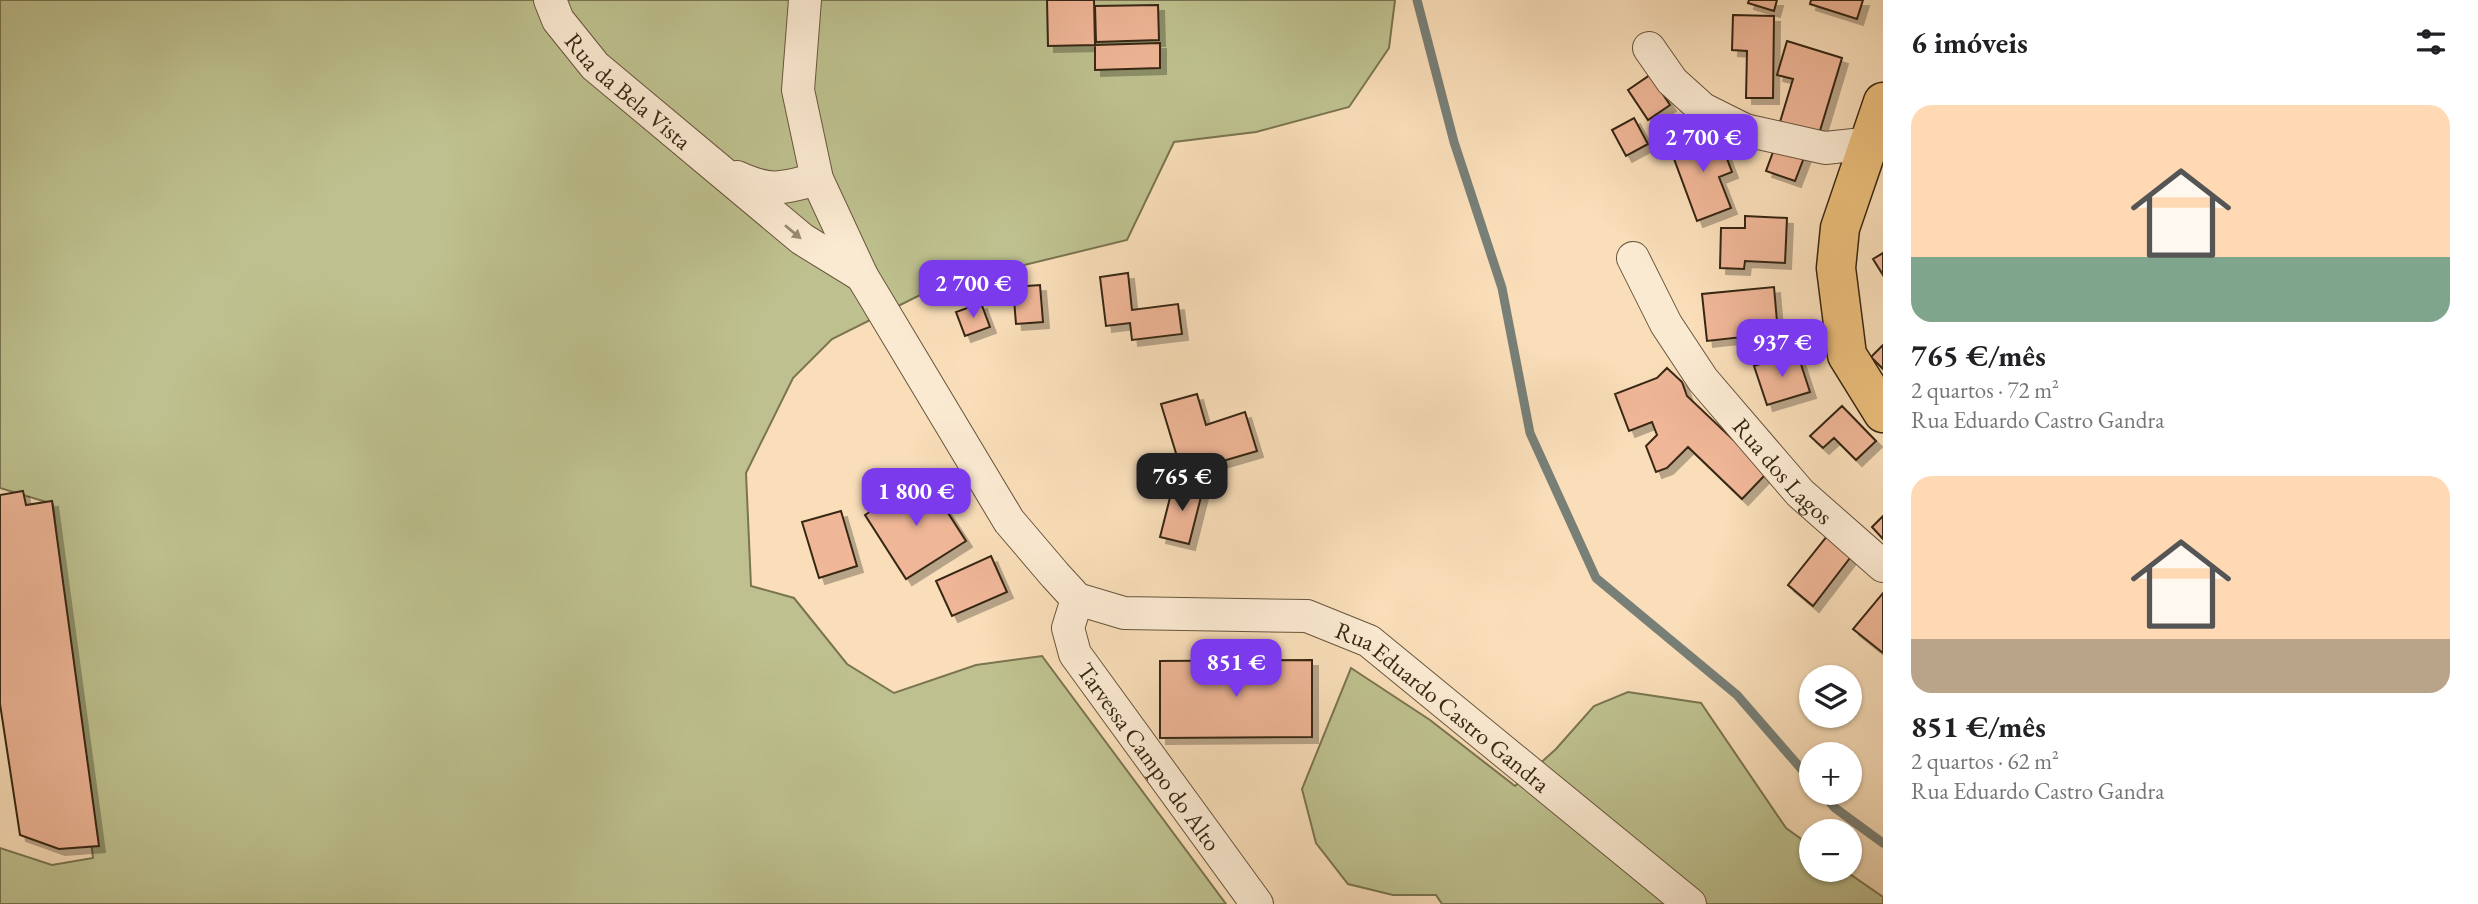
<!DOCTYPE html>
<html lang="pt">
<head>
<meta charset="utf-8">
<style>
  body { margin:0; font-family:"EB Garamond",serif; background:#f6f6f6; color:#202124; height:100vh; display:flex; flex-direction:column; font-size:26px; white-space:nowrap }
  * { box-sizing:border-box; margin:0 }
  p { font-size:23px; color:#757577 }
  .icon { flex:none; width:38px; height:38px; fill:none; stroke:currentColor; stroke-width:2; stroke-linecap:round; stroke-linejoin:round }
  .map { position:relative; flex:1; overflow:hidden }
  .sheet { display:flex; flex-direction:column; background:#fff; width:595px }
  .sheet>* { flex:none }
  .buttons { position:absolute; left:1799px; top:665px; display:grid; gap:14px }
  .buttons a { display:grid; place-items:center; width:63px; height:63px; border-radius:50%; background:#fff; box-shadow:0 2px 5px #0004; font-size:35px }
  .price { position:absolute; translate:-50% -60px; padding:0 16px; border-radius:14px; background:#7c3aed; color:#fff; font-size:23px; line-height:46px; filter:drop-shadow(0 2px 4px #0008) }
  .price::after { content:''; position:absolute; left:50%; top:42px; width:21px; height:16px; margin-left:-10px; background:inherit; clip-path:polygon(0 0,100% 0,50% 100%) }
  .price.current { background:#222; color:#fff }
  ul { padding:0; list-style:none }
  li { display:grid; align-content:center; gap:14px; height:371px; padding:0 28px }
  li span { display:grid; place-items:center; height:217px; border-radius:21px; color:#555 }
  li>.icon { margin-inline-start:auto }
  span .icon { width:126px; height:126px; fill:#fffc; stroke-width:1 }
  li b { font-size:30px }
  h2 { display:flex; justify-content:space-between; align-items:center; height:84px; padding:0 28px; font-size:30px }
  main { display:flex; flex:1; min-height:0 }
  .map>svg:first-child { display:block }
  .green { fill:#bec18f; stroke:#7a7450; stroke-width:2 }
  .lines { fill:none; stroke-linecap:round; stroke-linejoin:round }
  .stream { stroke:#787f77; stroke-width:9 }
  .building { fill:#efb697; stroke:#372812; stroke-width:2; filter:url(#shadow) }
  .minor-casing { stroke:#68563c; stroke-width:34 }
  .major-casing { stroke:#372812; stroke-width:41 }
  .minor { stroke:#fbead2; stroke-width:32 }
  .major { stroke:#ecbf7c; stroke-width:38 }
  .oneway { fill:#998972 }
  .labels { text-anchor:middle; dominant-baseline:central; stroke-width:5; stroke-linejoin:round; paint-order:stroke }
  .street-label { font-size:24px; fill:#372812; stroke:#fbead2 }
</style>
</head>
<body>
<main>
<div class="map">
<svg width="1883" height="904" viewBox="0 0 1883 904">
  <defs>
    <filter id="shadow"><feDropShadow dx="6" dy="6" stdDeviation="0" flood-color="#0004"/></filter>
  </defs>
  <rect width="100%" height="100%" fill="#f9deb9"/>
  <filter id="stains"><feTurbulence type="fractalNoise" baseFrequency=".00286" numOctaves="4"/><feColorMatrix values="0 0 0 0 .2 0 0 0 0 .09 0 0 0 0 .02 0 0 0 .5 -.17"/></filter>
  <radialGradient id="worn" r=".72"><stop offset=".6" stop-color="#630" stop-opacity="0"/><stop offset="1" stop-color="#630" stop-opacity=".3"/></radialGradient>
  <!-- green -->
  <path class="green" d="M 0,0 L 1395,0 L 1389,48 L 1349,107 L 1256,132 L 1174,142 L 1127,240 L 938,286 L 832,339 L 793,378 L 746,473 L 751,586 L 794,598 L 847,664 L 894,693 L 976,665 L 1042,656 L 1226,904 L 0,904 L 0,848 L 52,865 L 93,858 L 53,504 L 0,488 Z
    M 1351,668 L 1430,720 L 1515,786 L 1556,749 L 1594,706 L 1628,692 L 1701,703 L 1786,828 L 1811,846 L 1811,870 L 1844,870 L 1883,897 L 1883,904 L 1442,904 L 1436,895 L 1393,895 L 1348,884 L 1316,843 L 1302,789 Z"/>
  <g class="lines">
    <!-- stream -->
    <path class="stream" d="M 1417,0 L 1454,142 L 1502,288 L 1530,433 L 1596,578 L 1737,695 L 1811,780
      M 1822,793 L 1835,808 L 1883,843"/>
  </g>
  <!-- building -->
  <path class="building" d="M 1047,0 L 1094,0 L 1095,45 L 1048,46 Z
    M 1749,0 L 1777,0 L 1774,11 L 1748,3 Z
    M 1811,0 L 1863,0 L 1857,19 L 1810,4 Z
    M 1158,5 L 1159,40 L 1096,42 L 1095,6 Z
    M 1733,15 L 1774,16 L 1773,98 L 1746,98 L 1747,51 L 1732,50 Z
    M 1787,41 L 1842,58 L 1819,134 L 1780,122 L 1793,79 L 1777,75 Z
    M 1160,43 L 1160,68 L 1095,70 L 1095,45 Z
    M 1650,75 L 1670,105 L 1648,120 L 1628,90 Z
    M 1634,118 L 1648,144 L 1626,156 L 1612,130 Z
    M 1716,130 L 1732,172 L 1719,177 L 1731,208 L 1697,221 L 1670,148 Z
    M 1776,144 L 1805,155 L 1795,181 L 1766,171 Z
    M 1745,216 L 1787,218 L 1785,263 L 1745,261 L 1744,269 L 1720,268 L 1721,228 L 1745,228 Z
    M 1883,253 L 1883,275 L 1873,259 Z
    M 1128,273 L 1132,310 L 1178,304 L 1182,334 L 1132,340 L 1130,323 L 1106,326 L 1100,277 Z
    M 1040,285 L 1043,322 L 1016,324 L 1013,287 Z
    M 1774,287 L 1778,333 L 1707,341 L 1702,294 Z
    M 981,303 L 990,327 L 965,336 L 956,312 Z
    M 1883,345 L 1883,369 L 1871,357 Z
    M 1797,352 L 1810,392 L 1767,405 L 1754,366 Z
    M 1667,368 L 1682,382 L 1687,396 L 1762,467 L 1765,475 L 1742,499 L 1688,447 L 1667,468 L 1656,472 L 1646,446 L 1657,435 L 1652,422 L 1629,431 L 1615,394 L 1657,378 Z
    M 1197,394 L 1206,425 L 1245,412 L 1257,451 L 1182,473 L 1161,404 Z
    M 1842,406 L 1876,441 L 1856,460 L 1834,438 L 1823,448 L 1810,436 Z
    M 925,477 L 966,541 L 906,579 L 865,515 Z
    M 1174,482 L 1203,489 L 1189,544 L 1160,537 Z
    M 23,491 L 26,505 L 52,501 L 99,846 L 59,849 L 20,835 L 0,704 L 0,495 Z
    M 841,511 L 857,566 L 819,578 L 802,522 Z
    M 1883,516 L 1883,539 L 1872,527 Z
    M 1828,535 L 1853,554 L 1813,606 L 1788,585 Z
    M 991,556 L 1007,592 L 952,616 L 936,581 Z
    M 1883,593 L 1883,653 L 1853,629 Z
    M 1312,660 L 1312,737 L 1160,738 L 1160,661 Z"/>
  <g class="lines">
    <defs>
      <g id="minor">
        <path id="s1" d="M 550,0 L 558,20 L 595,66 L 802,239 L 862,276"/>
        <path id="s2" d="M 805,0 L 798,90 L 817,179 L 862,276 L 1009,521 L 1055,575 L 1077,599 L 1124,613 L 1307,616 L 1369,641 L 1690,904"/>
        <path d="M 1649,48 L 1672,81 L 1703,109 L 1745,130 L 1825,148 L 1883,142"/>
        <path d="M 737,177 C 772,193 782,188 817,179"/>
        <path id="s3" d="M 1633,258 L 1666,324 L 1703,380 L 1800,493 L 1883,566"/>
        <path id="s4" d="M 1077,599 L 1068,628 L 1075,654 L 1257,904"/>
      </g>
      <path id="major" d="M 1883,102 L 1840,228 L 1836,268 L 1847,355 L 1883,413"/>
    </defs>
    <!-- minor casing -->
    <use href="#minor" class="minor-casing"/>
    <!-- major casing -->
    <use href="#major" class="major-casing"/>
    <!-- minor -->
    <use href="#minor" class="minor"/>
    <!-- major -->
    <use href="#major" class="major"/>
  </g>
  <!-- one-way arrows -->
  <defs><path id="oneway-solid" d="M-6-.8H1V-3.2L6.5 0L1 3.2V.8H-6Z" transform="scale(1.75)"/></defs>
  <use class="oneway" href="#oneway-solid" transform="translate(793 232) rotate(40)"/>
  <g class="labels">
    <!-- street labels -->
    <g class="street-label">
      <text stroke="none"><textPath href="#s1" startOffset="122">Rua da Bela Vista</textPath></text>
      <text stroke="none"><textPath href="#s3" startOffset="262">Rua dos Lagos</textPath></text>
      <text stroke="none"><textPath href="#s2" startOffset="1074">Rua Eduardo Castro Gandra</textPath></text>
      <text stroke="none"><textPath href="#s4" startOffset="184">Tarvessa Campo do Alto</textPath></text>
    </g>
  </g>
  <rect width="100%" height="100%" filter="url(#stains)"/>
  <rect width="100%" height="100%" fill="url(#worn)"/>
</svg>
<div class="buttons">
<a><svg class="icon" aria-label="layers" viewBox="0 0 24 24"><path d="M12 4l9 5-9 5-9-5zM3 14l9 5 9-5"/></svg></a>
<a>+</a>
<a>−</a>
</div>
<b class="price" style="left:1703px;top:174px">2 700 €</b>
<b class="price" style="left:973px;top:320px">2 700 €</b>
<b class="price" style="left:1782px;top:379px">937 €</b>
<b class="price current" style="left:1182px;top:513px">765 €</b>
<b class="price" style="left:916px;top:528px">1 800 €</b>
<b class="price" style="left:1236px;top:699px">851 €</b>
</div>
<section class="sheet">
<h2>6 imóveis<svg class="icon" aria-label="filters" viewBox="0 0 24 24"><path d="M4 7h16M4 17h16"/><circle cx="9" cy="7" r="2"/><circle cx="15" cy="17" r="2"/></svg></h2>
<ul>
<li><span style="background:linear-gradient(#ffd9b3 70%,#7fa58c 0)"><svg class="icon" aria-label="home" viewBox="0 0 24 24"><path d="M3 11l9-7 9 7M6 9v11h12V9"/></svg></span><div><b>765 €/mês</b><p>2 quartos · 72 m²</p><p>Rua Eduardo Castro Gandra</p></div></li>
<li><span style="background:linear-gradient(#ffd9b3 75%,#b9a48a 0)"><svg class="icon" aria-label="home" viewBox="0 0 24 24"><path d="M3 11l9-7 9 7M6 9v11h12V9"/></svg></span><div><b>851 €/mês</b><p>2 quartos · 62 m²</p><p>Rua Eduardo Castro Gandra</p></div></li>
</ul>
</section>
</main>
</body>
</html>
